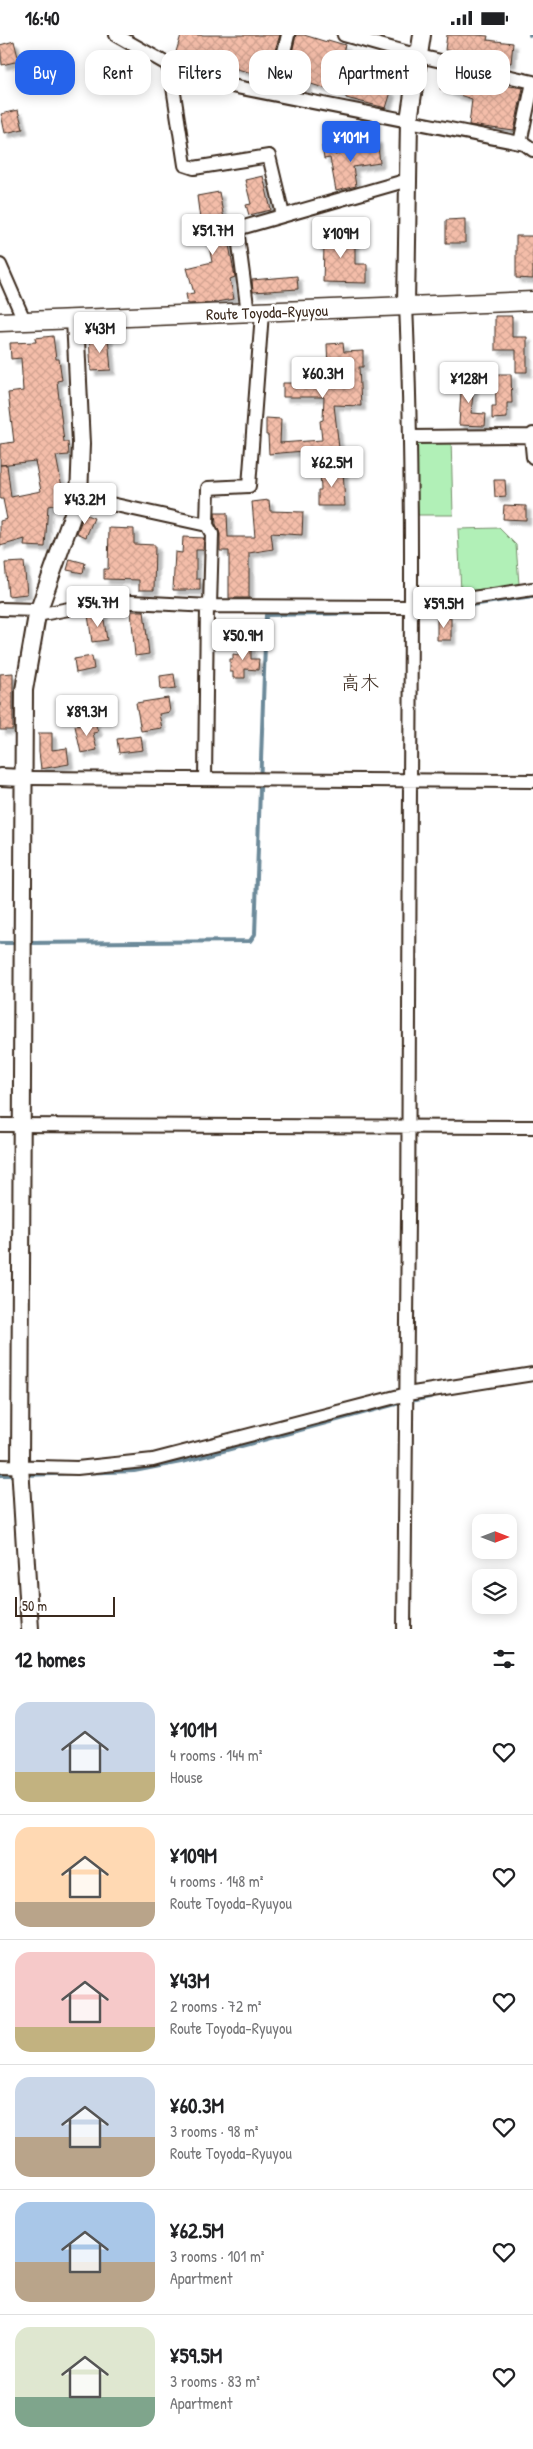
<!DOCTYPE html>
<html lang="en">
<head>
<meta charset="utf-8">
<style>
  body { margin:0; font-family:"Patrick Hand","Klee One",sans-serif; background:#f6f6f6; color:#202124; height:100vh; display:flex; flex-direction:column; font-size:19px; white-space:nowrap }
  * { box-sizing:border-box; margin:0 }
  p { font-size:16px; color:#757577 }
  .icon { flex:none; width:28px; height:28px; fill:none; stroke:currentColor; stroke-width:2; stroke-linecap:round; stroke-linejoin:round }
  .map { position:relative; height:1594px; overflow:hidden }
  .panel { display:flex; flex-direction:column; background:#fff; flex:1 }
  .panel>* { flex:none }
  .guide { position:absolute; left:15px; top:15px; width:504px; height:45px; display:flex; gap:10px }
  .needle { width:32px; rotate:90deg }
  .buttons { position:absolute; left:472px; top:1479px; display:grid; gap:10px }
  .buttons a { display:grid; place-items:center; width:45px; height:45px; border-radius:10px; background:#fff; box-shadow:0 2px 12px #0003; font-size:25px }
  .scale { position:absolute; left:15px; bottom:12px; width:100px; box-sizing:border-box; padding-left:5px; border:2px solid #3b2a1e; border-top:0; font-size:14px; line-height:18px; white-space:nowrap; color:#3b2a1e; -webkit-text-stroke:4px #fff; paint-order:stroke }
  .price { position:absolute; translate:-50% -42px; padding:0 11px; border-radius:5px; background:#fff; color:#222; font-size:16px; line-height:32px; filter:drop-shadow(0 1px 2px #0008) }
  .price::after { content:''; position:absolute; left:50%; top:30px; width:15px; height:11px; margin-left:-8px; background:inherit; clip-path:polygon(0 0,100% 0,50% 100%) }
  .price.active { background:#2563eb; color:#fff }
  ul { padding:0; list-style:none }
  li { display:flex; align-items:center; gap:15px; height:125px; padding:0 15px }
  li+li { border-top:1px solid #e0e0e0 }
  li span { display:grid; place-items:center; flex:none; width:140px; height:100px; border-radius:15px; color:#555 }
  li>.icon { margin-inline-start:auto }
  span .icon { width:60px; height:60px; fill:#fffc; stroke-width:1 }
  li b { font-size:21px }
  h2 { display:flex; justify-content:space-between; align-items:center; height:60px; padding:0 15px; font-size:21px }
  .tag { padding:0 18px; border-radius:15px; background:#fff; box-shadow:0 2px 12px #0003; font-size:18px; line-height:45px }
  .tag.active { background:#2563eb; color:#fff }
  .status { display:flex; justify-content:space-between; align-items:center; height:35px; padding:0 25px; background:#fff; direction:ltr }
  .status svg { height:14px; fill:currentColor }
  .map>svg:first-child { display:block }
  .green { fill:#b1f0b7; stroke:#768d6a }
  .lines { fill:none; stroke-linecap:round; stroke-linejoin:round }
  .stream { stroke:#6c8a9a; stroke-width:4 }
  .building { fill:url(#building-cross-hatch); stroke:#3b2a1e; filter:url(#shadow) }
  .minor-casing { stroke:#3b2a1e; stroke-width:16 }
  .tertiary-casing { stroke:#3b2a1e; stroke-width:20 }
  .secondary-casing { stroke:#3b2a1e; stroke-width:21 }
  .minor { stroke:#fff; stroke-width:12 }
  .tertiary { stroke:#fff; stroke-width:16 }
  .secondary { stroke:#fff; stroke-width:18 }
  .labels { text-anchor:middle; dominant-baseline:central; stroke-width:5; stroke-linejoin:round; paint-order:stroke }
  .street-label { font-size:16px; fill:#3b2a1e; stroke:#fff }
  .quarter-label { font-size:19px; fill:#3b2a1e; stroke:#fff }
</style>
</head>
<body>
<div class="status"><b>16:40</b><svg viewBox="0 0 49 12"><path d="M0 12V9h3v3zM5 12V6h3v6zM10 12V3h3v9zM15 12V0h3v12zM26 1h20v11H26zM47 4h2v5h-2z"/></svg></div>
<div class="map">
<svg width="533" height="1594" viewBox="0 0 533 1594">
  <defs>
    <pattern id="building-cross-hatch" width="8" height="8" patternUnits="userSpaceOnUse" patternTransform="scale(1.25)"><rect width="8" height="8" fill="#f4bda9"/><path d="M0 0l8 8M0 8l8-8" fill="none" stroke="#d2a391"/></pattern>
    <filter id="shadow"><feDropShadow dx="4.5" dy="4.5" stdDeviation="1" flood-color="#0004"/></filter>
  </defs>
  <rect width="100%" height="100%" fill="#fff"/>
  <filter id="ink" filterUnits="userSpaceOnUse"><feTurbulence type="fractalNoise" baseFrequency=".02" numOctaves="2"/><feDisplacementMap in="SourceGraphic" scale="10" xChannelSelector="R" yChannelSelector="G"/><feConvolveMatrix kernelMatrix="1 2 1 2 8 2 1 2 1" color-interpolation-filters="sRGB"/></filter>
  <g filter="url(#ink)">
    <!-- green -->
    <path class="green" d="M 415,402 L 451,402 L 453,480 L 418,480 Z
      M 499,493 L 516,510 L 519,549 L 461,557 L 458,494 Z"/>
    <g class="lines">
      <!-- stream -->
      <path class="stream" d="M 530,0 L 533,1
        M 0,908 L 19,908
        M 26,908 L 250,906 L 255,899 L 266,580 L 424,577 L 533,561
        M 0,1440 L 17,1440
        M 24,1440 L 134,1436 L 186,1426 L 396,1369 L 430,1362"/>
    </g>
    <!-- building -->
    <path class="building" d="M 181,0 L 280,0 L 266,42 L 176,17 Z
      M 296,0 L 304,0 L 327,7 L 328,5 L 345,10 L 337,36 L 346,39 L 345,42 L 372,50 L 381,19 L 398,24 L 388,56 L 391,57 L 386,73 L 346,63 L 346,60 L 308,48 L 305,56 L 289,51 L 298,19 L 292,18 Z
      M 447,0 L 476,0 L 488,1 L 487,5 L 513,8 L 511,28 L 496,26 L 496,23 L 445,15 Z
      M 14,6 L 19,26 L 2,30 L 0,10 Z
      M 445,36 L 464,42 L 464,44 L 523,53 L 514,96 L 469,90 L 472,64 L 440,54 Z
      M 18,75 L 23,94 L 5,98 L 1,79 Z
      M 377,104 L 380,128 L 353,132 L 356,151 L 336,156 L 330,123 L 324,124 L 322,111 L 333,109 L 335,120 L 366,112 L 365,106 Z
      M 263,141 L 271,175 L 249,180 L 246,170 L 251,169 L 245,145 Z
      M 219,157 L 235,242 L 230,244 L 234,264 L 210,268 L 188,269 L 186,259 L 194,258 L 187,233 L 212,227 L 208,206 L 203,207 L 197,161 Z
      M 465,184 L 465,208 L 446,208 L 446,185 Z
      M 317,197 L 355,198 L 355,229 L 367,229 L 367,248 L 323,247 L 324,212 L 317,212 Z
      M 516,201 L 533,201 L 533,244 L 516,243 Z
      M 297,241 L 298,254 L 253,257 L 252,245 Z
      M 495,281 L 512,281 L 512,302 L 527,302 L 527,337 L 516,337 L 516,315 L 495,315 Z
      M 53,301 L 56,324 L 59,324 L 62,345 L 57,346 L 64,407 L 68,407 L 69,420 L 56,421 L 65,468 L 48,471 L 45,512 L 24,511 L 25,504 L 0,511 L 0,486 L 7,484 L 3,464 L 0,464 L 0,430 L 7,430 L 11,462 L 41,456 L 35,426 L 0,430 L 0,409 L 14,407 L 8,358 L 23,356 L 21,323 L 11,324 L 10,308 L 36,307 L 35,303 Z
      M 108,301 L 111,335 L 91,336 L 89,302 Z
      M 343,308 L 344,317 L 363,316 L 363,332 L 359,332 L 361,371 L 334,370 L 339,413 L 269,419 L 268,400 L 266,400 L 266,383 L 281,384 L 280,408 L 322,405 L 320,386 L 323,385 L 324,362 L 283,362 L 283,348 L 303,348 L 303,338 L 328,338 L 327,309 Z
      M 462,338 L 475,340 L 471,378 L 486,379 L 485,391 L 459,390 Z
      M 495,339 L 511,339 L 512,368 L 507,368 L 507,383 L 492,384 L 492,371 L 496,371 Z
      M 343,433 L 345,471 L 318,471 L 318,455 L 321,455 L 320,434 Z
      M 494,445 L 505,445 L 506,461 L 495,462 Z
      M 269,465 L 270,476 L 303,477 L 302,500 L 271,498 L 273,514 L 249,518 L 249,563 L 229,563 L 229,516 L 220,516 L 220,499 L 216,489 L 215,478 L 227,478 L 228,502 L 255,502 L 252,467 Z
      M 504,470 L 526,471 L 526,485 L 503,484 Z
      M 84,479 L 94,483 L 86,502 L 77,498 Z
      M 109,493 L 134,494 L 134,509 L 155,510 L 154,555 L 139,555 L 139,545 L 104,544 L 104,534 L 108,534 Z
      M 183,502 L 204,503 L 203,515 L 196,515 L 196,544 L 200,544 L 200,555 L 173,555 L 175,517 L 182,518 Z
      M 70,524 L 85,528 L 83,538 L 67,535 Z
      M 24,527 L 27,559 L 8,561 L 5,528 Z
      M 131,576 L 144,576 L 149,619 L 135,621 Z
      M 103,578 L 107,605 L 92,607 L 88,580 Z
      M 437,583 L 451,583 L 451,605 L 437,605 Z
      M 239,607 L 251,607 L 251,624 L 259,624 L 258,635 L 245,634 L 245,643 L 233,643 L 233,637 L 230,637 L 230,624 L 233,624 L 233,619 L 239,620 Z
      M 92,621 L 94,634 L 76,638 L 74,624 Z
      M 13,638 L 13,695 L 0,695 L 0,639 Z
      M 174,639 L 176,653 L 161,655 L 160,641 Z
      M 168,663 L 170,677 L 159,679 L 162,693 L 141,696 L 136,668 Z
      M 95,687 L 98,697 L 93,698 L 97,715 L 81,718 L 75,691 Z
      M 39,698 L 52,698 L 52,715 L 67,713 L 69,729 L 41,734 L 39,717 Z
      M 141,701 L 143,715 L 119,718 L 117,704 Z"/>
    <g class="lines">
      <defs>
        <path id="minor" d="M 116,0 L 167,29 L 171,39 L 525,109 L 533,115
          M 344,0 L 419,21 L 533,47 L 520,108
          M 171,39 L 185,130 L 194,133 L 269,121 L 283,180
          M 274,59 L 288,0
          M 0,230 L 24,285
          M 248,278 L 237,194 L 408,145
          M 533,399 L 531,401 L 533,422
          M 410,402 L 531,401
          M 79,462 L 207,490
          M 210,571 L 212,499 L 207,490 L 208,453 L 249,451 L 262,278
          M 0,574 L 39,575
          M 37,580 L 111,566 L 210,571 L 411,572 L 533,554
          M 25,743 L 533,746
          M 205,744 L 207,571
          M 0,1090 L 533,1092
          M 0,1431 L 77,1433 L 153,1425 L 407,1359 L 533,1339
          M 404,1594 C 407,1312 410,1031 410,749 C 411,589 413,430 406,270"/>
        <path id="tertiary" d="M 406,270 L 409,85 L 422,0
          M 0,742 L 25,743
          M 30,1594 L 20,1431 L 24,655 L 37,580 L 79,462 L 81,409 L 75,284"/>
        <path id="secondary" d="M 0,287 L 533,266"/>
      </defs>
      <!-- minor casing -->
      <use href="#minor" class="minor-casing"/>
      <!-- tertiary casing -->
      <use href="#tertiary" class="tertiary-casing"/>
      <!-- secondary casing -->
      <use href="#secondary" class="secondary-casing"/>
      <!-- minor -->
      <use href="#minor" class="minor"/>
      <!-- tertiary -->
      <use href="#tertiary" class="tertiary"/>
      <!-- secondary -->
      <use href="#secondary" class="secondary"/>
    </g>
  </g>
  <g class="labels">
    <!-- street labels -->
    <g class="street-label">
      <text transform="translate(267 277) rotate(-2)">Route Toyoda-Ryuyou</text>
    </g>
    <!-- quarter labels -->
    <g class="quarter-label">
      <text x="360" y="647">高木</text>
    </g>
  </g>
</svg>
<div class="buttons">
<a><svg class="needle" viewBox="-14 -14 28 28"><path d="M0-13l5 13h-10z" fill="#e53935"/><path d="M0 13l5-13h-10z" fill="#757577"/></svg></a>
<a><svg class="icon" aria-label="layers" viewBox="0 0 24 24"><path d="M12 4l9 5-9 5-9-5zM3 14l9 5 9-5"/></svg></a>
</div>
<div class="scale">50 m</div>
<b class="price active" style="left:351px;top:128px">¥101M</b>
<b class="price" style="left:213px;top:221px">¥51.7M</b>
<b class="price" style="left:341px;top:224px">¥109M</b>
<b class="price" style="left:100px;top:319px">¥43M</b>
<b class="price" style="left:323px;top:364px">¥60.3M</b>
<b class="price" style="left:469px;top:369px">¥128M</b>
<b class="price" style="left:332px;top:453px">¥62.5M</b>
<b class="price" style="left:85px;top:490px">¥43.2M</b>
<b class="price" style="left:98px;top:593px">¥54.7M</b>
<b class="price" style="left:444px;top:594px">¥59.5M</b>
<b class="price" style="left:243px;top:626px">¥50.9M</b>
<b class="price" style="left:87px;top:702px">¥89.3M</b>
<div class="guide">
<a class="tag active">Buy</a>
<a class="tag">Rent</a>
<a class="tag">Filters</a>
<a class="tag">New</a>
<a class="tag">Apartment</a>
<a class="tag">House</a>
</div>
</div>
<section class="panel">
<h2>12 homes<svg class="icon" aria-label="filters" viewBox="0 0 24 24"><path d="M4 7h16M4 17h16"/><circle cx="9" cy="7" r="2"/><circle cx="15" cy="17" r="2"/></svg></h2>
<ul>
<li><span style="background:linear-gradient(#c9d6e8 70%,#c2b280 0)"><svg class="icon" aria-label="home" viewBox="0 0 24 24"><path d="M3 11l9-7 9 7M6 9v11h12V9"/></svg></span><div><b>¥101M</b><p>4 rooms · 144 m²</p><p>House</p></div><svg class="icon" aria-label="heart" viewBox="0 0 24 24"><path d="M12 20l-8-8c-3-5 5-10 8-4 3-6 11-1 8 4z"/></svg></li>
<li><span style="background:linear-gradient(#ffd9b3 75%,#b9a48a 0)"><svg class="icon" aria-label="home" viewBox="0 0 24 24"><path d="M3 11l9-7 9 7M6 9v11h12V9"/></svg></span><div><b>¥109M</b><p>4 rooms · 148 m²</p><p>Route Toyoda-Ryuyou</p></div><svg class="icon" aria-label="heart" viewBox="0 0 24 24"><path d="M12 20l-8-8c-3-5 5-10 8-4 3-6 11-1 8 4z"/></svg></li>
<li><span style="background:linear-gradient(#f6c9c9 75%,#c2b280 0)"><svg class="icon" aria-label="home" viewBox="0 0 24 24"><path d="M3 11l9-7 9 7M6 9v11h12V9"/></svg></span><div><b>¥43M</b><p>2 rooms · 72 m²</p><p>Route Toyoda-Ryuyou</p></div><svg class="icon" aria-label="heart" viewBox="0 0 24 24"><path d="M12 20l-8-8c-3-5 5-10 8-4 3-6 11-1 8 4z"/></svg></li>
<li><span style="background:linear-gradient(#c9d6e8 60%,#b9a48a 0)"><svg class="icon" aria-label="home" viewBox="0 0 24 24"><path d="M3 11l9-7 9 7M6 9v11h12V9"/></svg></span><div><b>¥60.3M</b><p>3 rooms · 98 m²</p><p>Route Toyoda-Ryuyou</p></div><svg class="icon" aria-label="heart" viewBox="0 0 24 24"><path d="M12 20l-8-8c-3-5 5-10 8-4 3-6 11-1 8 4z"/></svg></li>
<li><span style="background:linear-gradient(#a9c7e8 60%,#b9a48a 0)"><svg class="icon" aria-label="home" viewBox="0 0 24 24"><path d="M3 11l9-7 9 7M6 9v11h12V9"/></svg></span><div><b>¥62.5M</b><p>3 rooms · 101 m²</p><p>Apartment</p></div><svg class="icon" aria-label="heart" viewBox="0 0 24 24"><path d="M12 20l-8-8c-3-5 5-10 8-4 3-6 11-1 8 4z"/></svg></li>
<li><span style="background:linear-gradient(#dfe7d0 70%,#7fa58c 0)"><svg class="icon" aria-label="home" viewBox="0 0 24 24"><path d="M3 11l9-7 9 7M6 9v11h12V9"/></svg></span><div><b>¥59.5M</b><p>3 rooms · 83 m²</p><p>Apartment</p></div><svg class="icon" aria-label="heart" viewBox="0 0 24 24"><path d="M12 20l-8-8c-3-5 5-10 8-4 3-6 11-1 8 4z"/></svg></li>
</ul>
</section>
</body>
</html>
